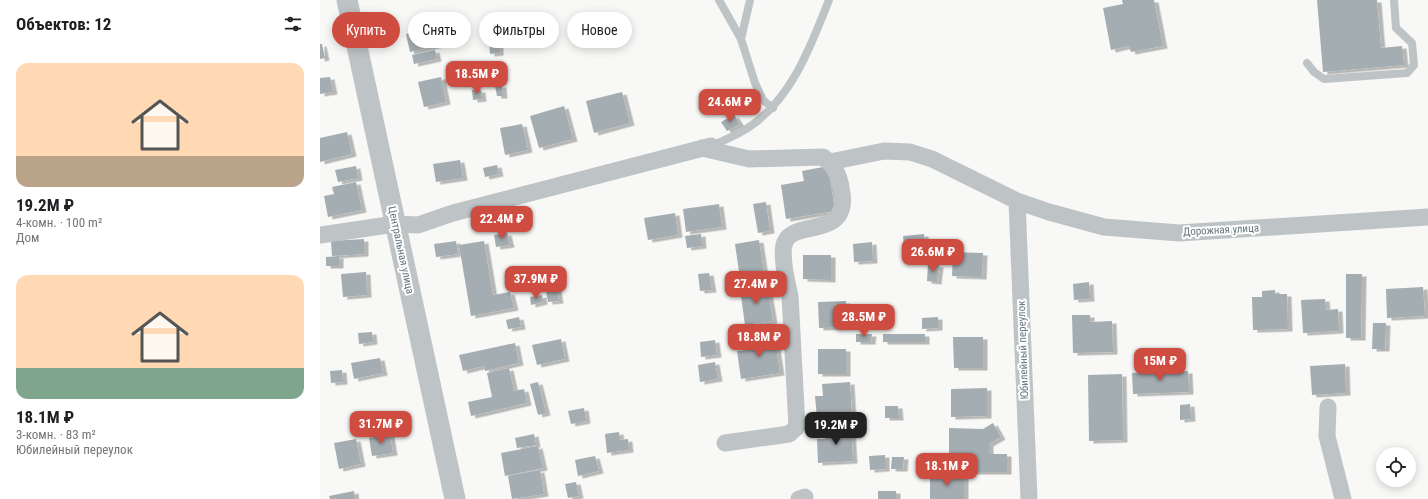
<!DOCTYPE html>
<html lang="ru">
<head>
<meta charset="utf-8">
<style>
  body { margin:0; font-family:"Roboto Condensed",sans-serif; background:#f6f6f6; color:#202124; height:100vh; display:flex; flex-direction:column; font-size:15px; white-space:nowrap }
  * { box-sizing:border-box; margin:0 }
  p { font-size:13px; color:#757577 }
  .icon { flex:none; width:22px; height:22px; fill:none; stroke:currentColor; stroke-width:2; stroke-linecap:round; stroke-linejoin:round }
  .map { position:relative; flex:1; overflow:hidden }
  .side { display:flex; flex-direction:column; background:#fff; width:320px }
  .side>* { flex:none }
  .hud { position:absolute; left:12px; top:12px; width:380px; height:36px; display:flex; gap:8px }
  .fabs { position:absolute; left:1056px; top:447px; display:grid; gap:8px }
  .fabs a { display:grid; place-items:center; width:40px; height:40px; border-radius:50%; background:#fff; box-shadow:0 2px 10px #0003; font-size:20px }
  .price { position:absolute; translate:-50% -34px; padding:0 9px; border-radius:8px; background:#ce4d40; color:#fff; font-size:13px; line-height:26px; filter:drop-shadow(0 1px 2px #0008) }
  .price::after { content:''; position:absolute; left:50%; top:24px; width:12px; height:9px; margin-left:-6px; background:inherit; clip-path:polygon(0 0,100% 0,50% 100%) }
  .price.active { background:#222; color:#fff }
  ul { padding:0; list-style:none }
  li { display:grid; align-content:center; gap:8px; height:212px; padding:0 16px }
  li span { display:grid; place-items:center; height:124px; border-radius:12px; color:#555 }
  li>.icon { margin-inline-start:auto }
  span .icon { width:72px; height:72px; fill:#fffc; stroke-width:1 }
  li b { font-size:17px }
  h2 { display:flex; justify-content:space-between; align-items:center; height:48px; padding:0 16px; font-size:17px }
  .pill { padding:0 14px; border-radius:18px; background:#fff; box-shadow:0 2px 10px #0003; font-size:14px; line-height:36px }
  .pill.active { background:#ce4d40; color:#fff }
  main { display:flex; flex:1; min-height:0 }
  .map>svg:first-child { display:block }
  .building { fill:#a4adb1; filter:url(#shadow) }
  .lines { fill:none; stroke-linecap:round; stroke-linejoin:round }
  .service { stroke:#bec3c5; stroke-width:8 }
  .minor { stroke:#bec3c5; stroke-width:17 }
  .tertiary { stroke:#bec3c5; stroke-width:21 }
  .labels { text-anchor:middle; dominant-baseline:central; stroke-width:4; stroke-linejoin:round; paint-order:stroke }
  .street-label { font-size:11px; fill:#66777e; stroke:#fff }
</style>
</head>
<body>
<main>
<section class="side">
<h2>Объектов: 12<svg class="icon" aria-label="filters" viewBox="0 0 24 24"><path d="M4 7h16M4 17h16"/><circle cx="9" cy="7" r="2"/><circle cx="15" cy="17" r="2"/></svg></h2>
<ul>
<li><span style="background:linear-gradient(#ffd9b3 75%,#b9a48a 0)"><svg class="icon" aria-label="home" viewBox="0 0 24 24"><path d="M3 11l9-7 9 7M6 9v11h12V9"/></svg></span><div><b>19.2M ₽</b><p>4-комн. · 100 m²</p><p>Дом</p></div></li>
<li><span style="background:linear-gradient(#ffd9b3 75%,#7fa58c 0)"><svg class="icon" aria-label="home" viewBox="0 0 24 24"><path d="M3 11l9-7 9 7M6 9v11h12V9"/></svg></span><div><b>18.1M ₽</b><p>3-комн. · 83 m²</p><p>Юбилейный переулок</p></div></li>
</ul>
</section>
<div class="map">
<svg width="1108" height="499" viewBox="0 0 1108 499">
  <defs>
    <filter id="shadow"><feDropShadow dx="4.5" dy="2.5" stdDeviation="0" flood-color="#0004"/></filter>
  </defs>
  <rect width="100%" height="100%" fill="#f8f8f6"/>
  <!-- building -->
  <path class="building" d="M 802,0 L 834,0 L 843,46 L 811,52 L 809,46 L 791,50 L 783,8 L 803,4 Z
    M 997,0 L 1057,0 L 1061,48 L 1082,46 L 1084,65 L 1003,72 Z
    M 119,25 L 123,44 L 90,52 L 86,34 Z
    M 179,39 L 179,53 L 170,54 L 169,40 Z
    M 0,44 L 2,44 L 5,58 L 0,59 Z
    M 115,50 L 117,59 L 94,64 L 92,55 Z
    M 10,77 L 13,92 L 0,94 L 0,78 Z
    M 121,77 L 126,102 L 104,107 L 98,82 Z
    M 182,85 L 183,96 L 177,96 L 175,86 Z
    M 152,90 L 161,90 L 162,99 L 153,100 Z
    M 302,92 L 310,123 L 274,133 L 266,101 Z
    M 244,106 L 253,139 L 219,148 L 210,116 Z
    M 414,115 L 420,124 L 407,131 L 401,122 Z
    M 202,124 L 208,150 L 185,155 L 180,128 Z
    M 27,132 L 32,154 L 0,162 L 0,138 Z
    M 140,160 L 143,178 L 116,182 L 113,164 Z
    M 177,165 L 179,174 L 165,177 L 163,168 Z
    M 36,166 L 38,178 L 18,182 L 15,170 Z
    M 508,166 L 515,211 L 466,219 L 461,185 L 484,181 L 482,171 Z
    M 36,182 L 42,210 L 8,217 L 4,196 L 14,194 L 12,187 Z
    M 446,202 L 450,231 L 438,233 L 433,204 Z
    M 399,204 L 402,227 L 366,232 L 363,209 Z
    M 355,213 L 358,235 L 328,240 L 324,218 Z
    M 187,233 L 190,245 L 176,247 L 174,235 Z
    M 381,234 L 382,246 L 367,248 L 365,236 Z
    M 604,234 L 605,243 L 584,245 L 583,236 Z
    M 44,239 L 44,254 L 12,256 L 11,241 Z
    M 439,240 L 444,274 L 420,278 L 415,244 Z
    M 136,241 L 138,254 L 116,257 L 114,244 Z
    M 164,241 L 173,295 L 190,292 L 194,308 L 151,316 L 139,245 Z
    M 552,242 L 553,261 L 534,262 L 533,244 Z
    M 633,252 L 663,253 L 662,277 L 632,276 Z
    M 483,255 L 511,255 L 511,280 L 483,279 Z
    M 19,256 L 19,266 L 6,266 L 6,257 Z
    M 608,264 L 619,265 L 617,282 L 607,281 Z
    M 46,272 L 47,295 L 23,297 L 21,274 Z
    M 389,273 L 392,290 L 380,291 L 378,274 Z
    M 1026,274 L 1042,274 L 1041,338 L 1026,338 Z
    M 769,282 L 770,299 L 754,300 L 753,284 Z
    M 236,284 L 239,301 L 228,302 L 225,286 Z
    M 447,285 L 453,321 L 425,325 L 420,289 Z
    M 1103,287 L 1105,316 L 1067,318 L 1066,289 Z
    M 955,290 L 955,294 L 967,294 L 968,329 L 933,330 L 932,297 L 942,297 L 942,291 Z
    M 222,295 L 223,302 L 211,305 L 210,297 Z
    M 1005,299 L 1006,310 L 1018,309 L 1019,331 L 983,333 L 981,300 Z
    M 526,301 L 527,327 L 499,328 L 498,302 Z
    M 752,315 L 770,315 L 770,322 L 792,321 L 793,352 L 753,353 Z
    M 199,317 L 201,327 L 188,329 L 186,320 Z
    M 618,317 L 618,328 L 602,329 L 602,318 Z
    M 1053,323 L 1066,323 L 1065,349 L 1052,349 Z
    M 52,332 L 53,342 L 39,344 L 38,333 Z
    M 454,334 L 460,373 L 421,379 L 417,351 L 428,350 L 427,338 Z
    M 536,334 L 552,334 L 551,342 L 536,342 Z
    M 563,334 L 605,334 L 605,342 L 563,342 Z
    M 633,337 L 663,337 L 663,368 L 634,368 Z
    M 241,339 L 245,359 L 217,365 L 212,345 Z
    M 395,340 L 397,355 L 381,357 L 380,342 Z
    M 195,343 L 199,363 L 165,371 L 164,366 L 143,371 L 139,355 Z
    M 498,349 L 526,349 L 526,374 L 498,374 Z
    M 60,358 L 63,373 L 34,379 L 31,363 Z
    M 395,362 L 398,379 L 380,382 L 378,365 Z
    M 1025,364 L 1026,393 L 992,395 L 990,366 Z
    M 189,368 L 194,391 L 204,389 L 207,403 L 151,416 L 148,402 L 172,397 L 167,373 Z
    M 22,370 L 23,382 L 11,383 L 10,371 Z
    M 868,371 L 869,392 L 813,394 L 812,373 Z
    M 802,374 L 803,440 L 769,441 L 768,375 Z
    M 218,382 L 226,413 L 218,415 L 210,384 Z
    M 530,382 L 532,416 L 497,418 L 495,396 L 503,396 L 502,384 Z
    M 667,388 L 667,416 L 631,417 L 631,389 Z
    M 870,404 L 871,419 L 860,420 L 860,405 Z
    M 565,406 L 578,406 L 579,418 L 565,418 Z
    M 264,408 L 266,421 L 251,424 L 248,411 Z
    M 673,423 L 681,437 L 669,444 L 669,454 L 687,454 L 687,472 L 648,472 L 648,463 L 629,464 L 629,428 L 663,429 Z
    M 531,427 L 533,461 L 498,463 L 497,439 L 505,439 L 505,428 Z
    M 299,432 L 300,440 L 308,439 L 309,450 L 287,453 L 285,434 Z
    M 70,434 L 73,453 L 52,456 L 49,438 Z
    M 214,434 L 216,445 L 197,448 L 195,438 Z
    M 36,439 L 41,464 L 19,469 L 14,443 Z
    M 218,446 L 223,468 L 185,476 L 181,453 Z
    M 565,455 L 565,469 L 550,470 L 549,456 Z
    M 275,456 L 279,471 L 258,476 L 255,460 Z
    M 572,457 L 584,457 L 583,469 L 571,469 Z
    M 220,470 L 224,494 L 192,499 L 188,476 Z
    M 644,475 L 644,499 L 610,499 L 610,476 Z
    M 256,482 L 259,496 L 248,498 L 245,484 Z
    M 34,491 L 35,499 L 10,499 L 9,496 Z
    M 558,491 L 576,491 L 576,499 L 558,499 Z"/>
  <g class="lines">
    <!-- service -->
    <path class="service" d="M 399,0 L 421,39 L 435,83 L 443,100 L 453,108
      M 421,39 L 430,0
      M 987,63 L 994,72 L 1004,79 L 1087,73 L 1094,65 L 1092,43 L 1076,28 L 1074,0
      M 391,146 C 405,140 420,134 432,125 C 473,96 491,45 509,0"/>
    <!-- minor -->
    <path class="minor" d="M 382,148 L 429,159 L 503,157 C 513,164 519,175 521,187 C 533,241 475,218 465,242 C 460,253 467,284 470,296 L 477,427 L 469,434 L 405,443
      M 510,162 L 564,151 L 590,152 L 612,159 L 697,201 L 729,212 L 784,227 L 859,233 L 1108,217
      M 697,201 L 709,499
      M 0,235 L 75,224 L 98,225 L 133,213 L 391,146
      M 1008,407 L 1007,436 L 1023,499
      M 479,499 L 485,497"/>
    <!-- tertiary -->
    <path class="tertiary" d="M 27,0 L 135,499"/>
  </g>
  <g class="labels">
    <!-- street labels -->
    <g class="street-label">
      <text transform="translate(901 230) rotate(-3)">Дорожная улица</text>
      <text transform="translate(81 250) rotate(78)">Центральная улица</text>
      <text transform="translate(703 350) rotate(-92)">Юбилейный переулок</text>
    </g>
  </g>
</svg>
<div class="fabs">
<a><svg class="icon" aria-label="locate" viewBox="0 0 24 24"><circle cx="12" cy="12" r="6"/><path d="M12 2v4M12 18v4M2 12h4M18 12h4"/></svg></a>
</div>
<b class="price" style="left:157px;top:95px">18.5M ₽</b>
<b class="price" style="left:410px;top:123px">24.6M ₽</b>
<b class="price" style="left:182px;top:240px">22.4M ₽</b>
<b class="price" style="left:613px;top:273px">26.6M ₽</b>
<b class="price" style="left:216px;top:300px">37.9M ₽</b>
<b class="price" style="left:436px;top:305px">27.4M ₽</b>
<b class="price" style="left:544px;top:338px">28.5M ₽</b>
<b class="price" style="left:439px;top:358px">18.8M ₽</b>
<b class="price" style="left:840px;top:382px">15M ₽</b>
<b class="price" style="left:61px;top:445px">31.7M ₽</b>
<b class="price active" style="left:516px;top:446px">19.2M ₽</b>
<b class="price" style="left:627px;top:487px">18.1M ₽</b>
<div class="hud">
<a class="pill active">Купить</a>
<a class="pill">Снять</a>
<a class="pill">Фильтры</a>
<a class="pill">Новое</a>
</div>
</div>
</main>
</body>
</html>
